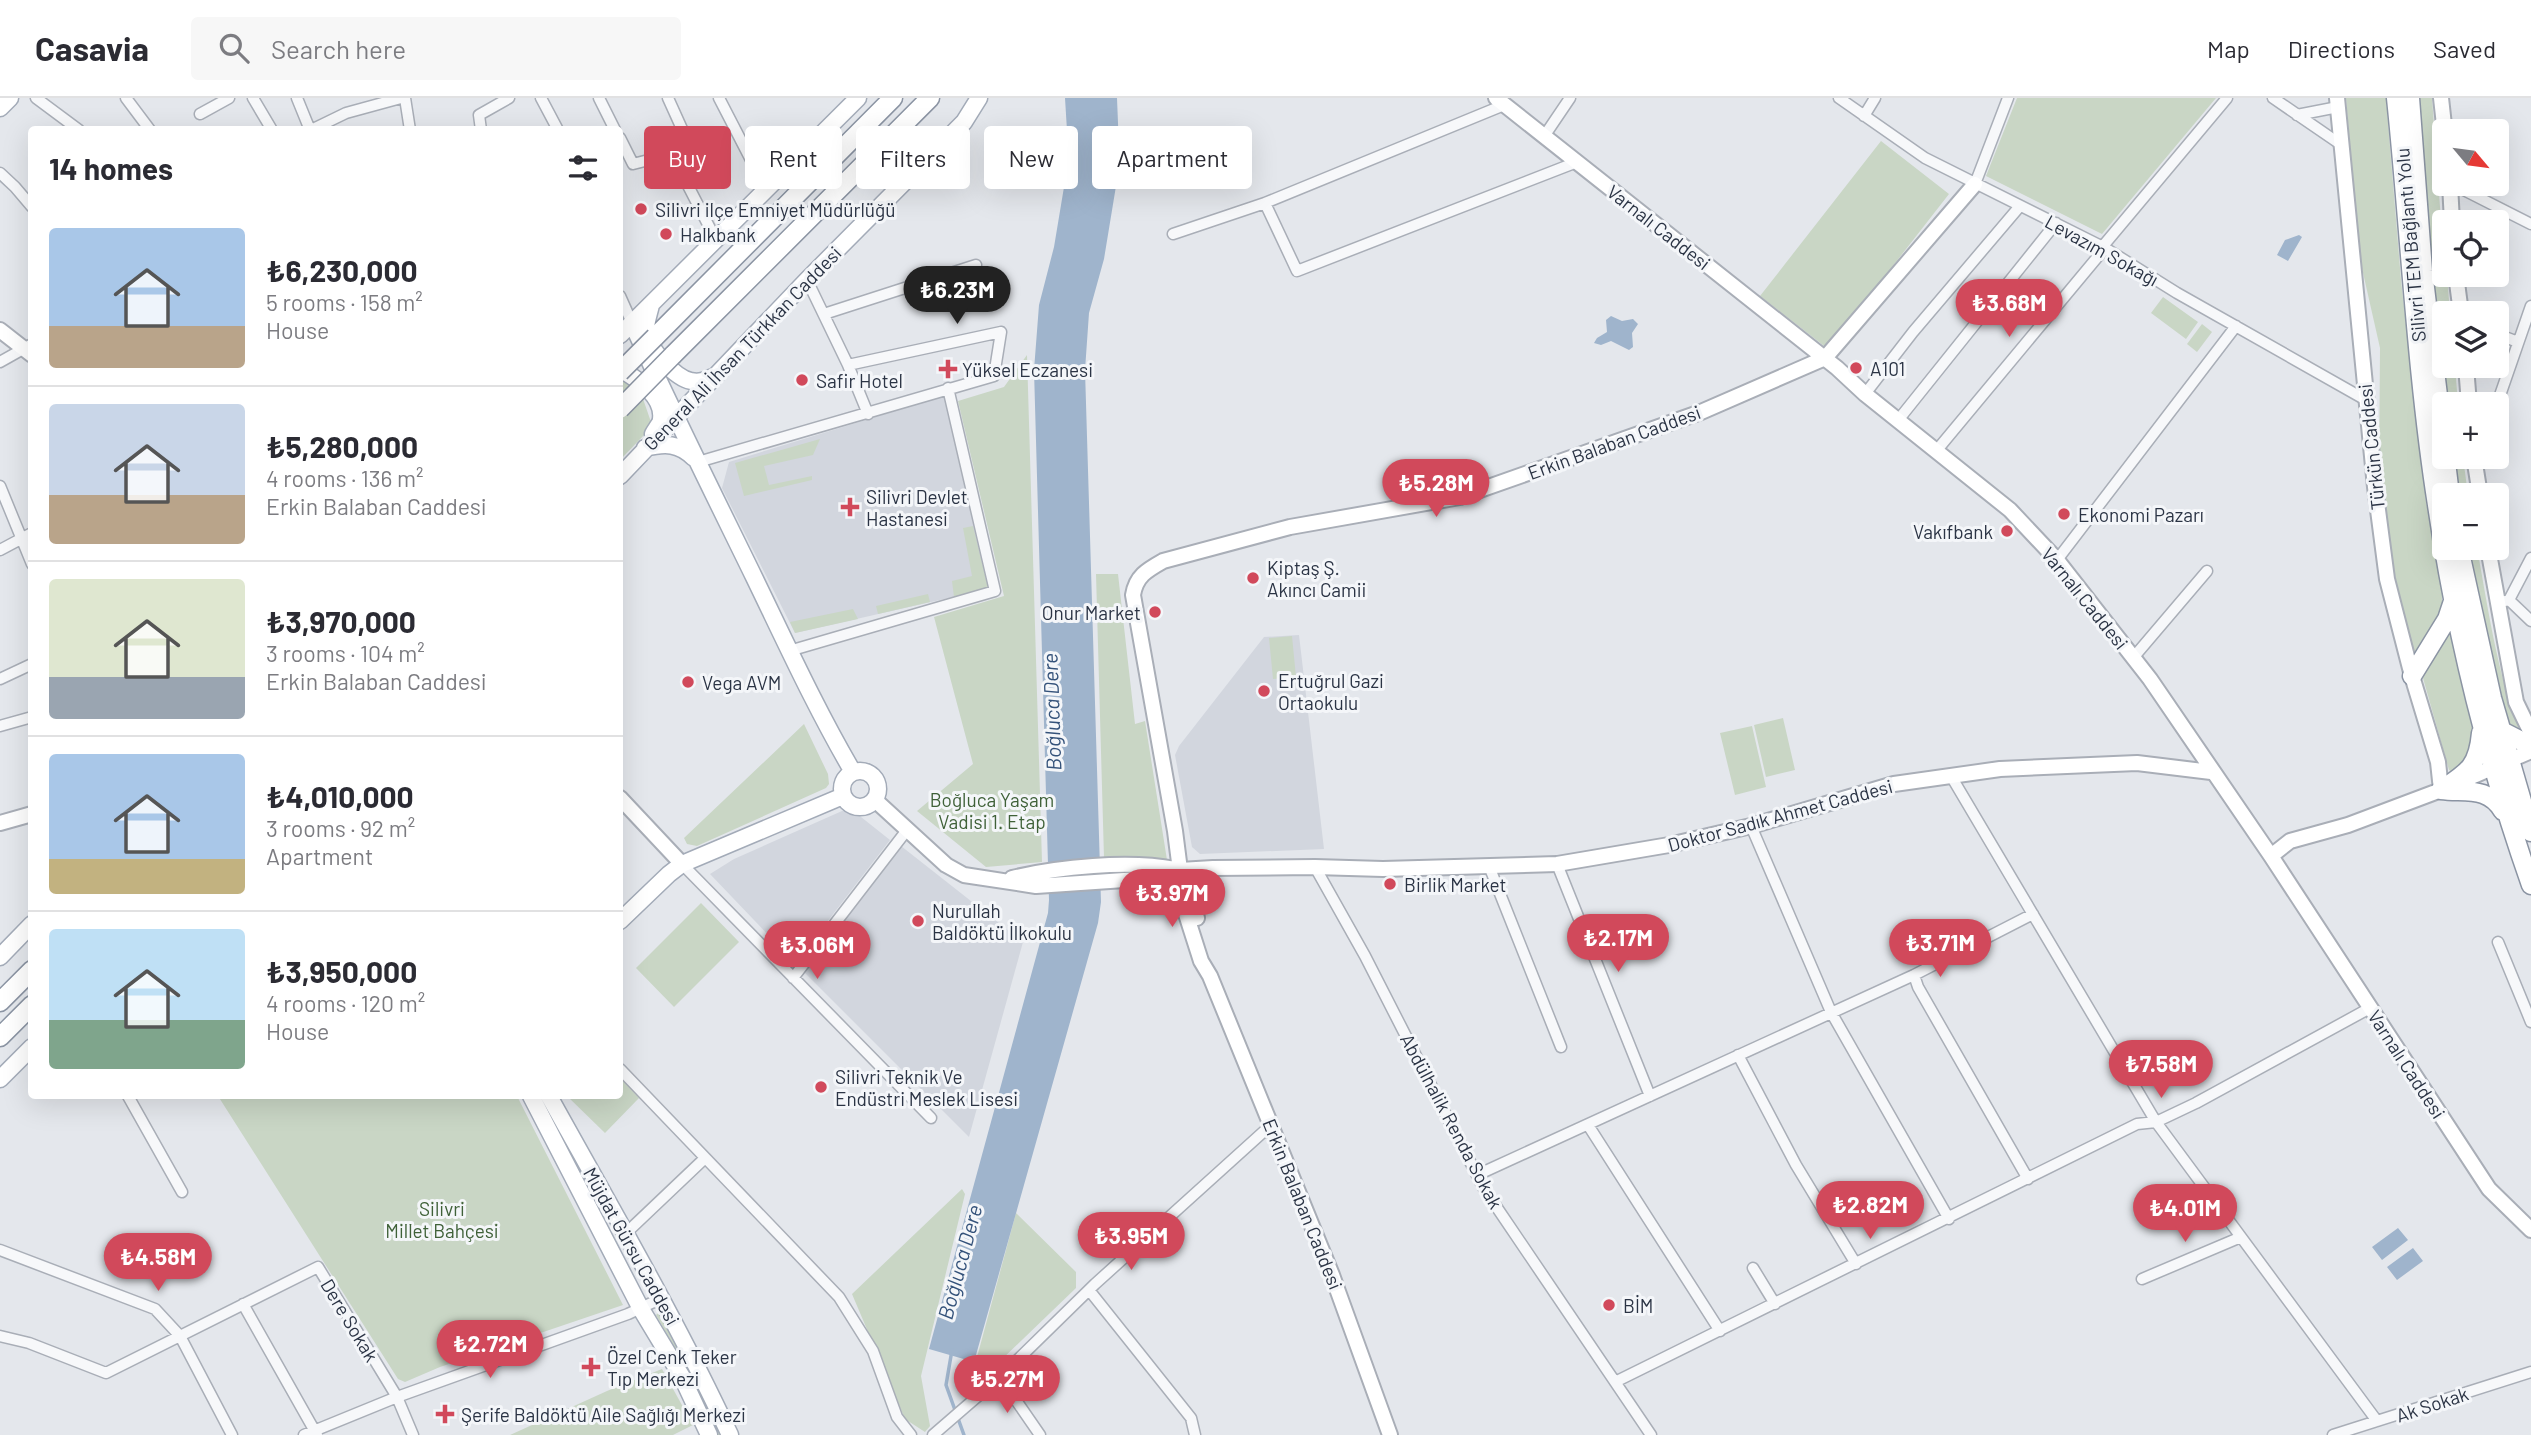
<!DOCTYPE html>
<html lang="en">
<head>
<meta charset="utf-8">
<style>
  body { margin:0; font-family:Barlow,sans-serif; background:#f7f7f7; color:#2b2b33; height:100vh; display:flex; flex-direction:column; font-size:26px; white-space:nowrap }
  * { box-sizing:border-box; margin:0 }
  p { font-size:23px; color:#7c7c81 }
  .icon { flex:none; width:38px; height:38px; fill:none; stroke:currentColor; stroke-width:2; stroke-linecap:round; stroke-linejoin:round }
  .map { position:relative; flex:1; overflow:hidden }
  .panel { position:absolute; left:28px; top:28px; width:595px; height:973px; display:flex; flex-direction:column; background:#fff; border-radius:7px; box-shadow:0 7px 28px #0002 }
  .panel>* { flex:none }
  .top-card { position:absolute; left:644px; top:28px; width:665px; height:63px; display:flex; gap:14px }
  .needle { width:46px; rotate:119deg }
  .buttons { position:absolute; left:2432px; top:21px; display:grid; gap:14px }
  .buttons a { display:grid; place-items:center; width:77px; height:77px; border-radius:7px; background:#fff; box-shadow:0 7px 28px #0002; font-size:35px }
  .price { position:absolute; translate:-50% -60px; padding:0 16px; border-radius:24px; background:#d1495b; color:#fff; font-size:23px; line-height:46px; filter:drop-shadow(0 2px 4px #0008) }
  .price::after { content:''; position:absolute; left:50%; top:42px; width:21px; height:16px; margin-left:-10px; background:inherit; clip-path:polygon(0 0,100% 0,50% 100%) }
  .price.on { background:#222; color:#fff }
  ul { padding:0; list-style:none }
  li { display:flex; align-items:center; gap:21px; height:175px; padding:0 21px }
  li+li { border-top:2px solid #e1e1e2 }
  li span { display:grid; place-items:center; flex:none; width:196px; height:140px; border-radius:7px; color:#555 }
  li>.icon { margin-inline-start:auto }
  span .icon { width:84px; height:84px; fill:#fffc; stroke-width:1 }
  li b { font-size:30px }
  h2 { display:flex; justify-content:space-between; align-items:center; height:84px; padding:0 21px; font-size:30px }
  .pill { padding:0 24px; border-radius:7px; background:#fff; box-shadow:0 7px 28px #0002; font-size:24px; line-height:63px }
  .pill.on { background:#d1495b; color:#fff }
  header { display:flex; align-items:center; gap:42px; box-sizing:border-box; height:98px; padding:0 35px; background:#fff; border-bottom:2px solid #e1e1e2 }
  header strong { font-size:33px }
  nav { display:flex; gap:38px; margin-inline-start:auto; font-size:24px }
  .search { width:490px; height:63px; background:#f7f7f7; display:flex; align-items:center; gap:18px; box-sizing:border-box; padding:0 24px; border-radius:7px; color:#7c7c81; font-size:26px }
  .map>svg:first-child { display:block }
  .built { fill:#d2d6de }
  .green { fill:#c9d6c5 }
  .water { fill:#9fb4cc }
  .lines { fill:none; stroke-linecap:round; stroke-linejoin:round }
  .stream { stroke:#9fb4cc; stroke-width:3.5 }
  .street-casing { stroke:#a9aeb7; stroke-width:13 }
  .secondary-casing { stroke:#a9aeb7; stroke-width:18 }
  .primary-casing { stroke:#a3abb8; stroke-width:19 }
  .highway-casing { stroke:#8b94a3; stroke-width:21 }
  .street { stroke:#f7f8fa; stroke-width:10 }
  .secondary { stroke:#fff; stroke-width:14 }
  .primary { stroke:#fff; stroke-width:16 }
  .highway { stroke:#fff; stroke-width:18 }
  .highway-bridge-casing { stroke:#8b94a3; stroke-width:21; stroke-linecap:butt }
  .highway-bridge { stroke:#fff; stroke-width:18 }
  .poi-dot { fill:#d1495b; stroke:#f4f6f9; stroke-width:2.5 }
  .labels { text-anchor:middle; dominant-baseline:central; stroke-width:6; stroke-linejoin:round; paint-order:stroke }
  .poi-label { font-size:19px; fill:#2b3445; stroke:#f4f6f9; text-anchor:start }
  .street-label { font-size:19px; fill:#2b3445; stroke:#f4f6f9 }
  .park-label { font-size:19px; fill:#3f6138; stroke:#f4f6f9 }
  .water-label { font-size:21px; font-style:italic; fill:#34527a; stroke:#f4f6f9 }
</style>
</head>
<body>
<header>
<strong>Casavia</strong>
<div class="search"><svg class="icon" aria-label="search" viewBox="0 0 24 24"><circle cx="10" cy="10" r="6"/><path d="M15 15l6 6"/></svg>Search here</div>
<nav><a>Map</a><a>Directions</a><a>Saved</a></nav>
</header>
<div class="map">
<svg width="2531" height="1337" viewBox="0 0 2531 1337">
  <rect width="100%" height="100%" fill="#e4e7ec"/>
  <!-- built -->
  <path class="built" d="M 944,298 L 988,491 L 795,535 L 722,390 L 729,364 Z
    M 1299,537 L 1324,751 L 1200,756 L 1192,749 L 1175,657 L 1179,648 L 1264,539 Z
    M 849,712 L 856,715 L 890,742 L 797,863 L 794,864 L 710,776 L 734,761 L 842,713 Z
    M 901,748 L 1023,844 L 969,1039 L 804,874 Z"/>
  <!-- green -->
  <path class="green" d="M 2017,0 L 2216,0 L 2102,136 L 1986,78 Z
    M 2346,0 L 2386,0 L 2401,182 L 2426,404 L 2442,490 L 2442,506 L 2438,522 L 2419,554 L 2412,554 L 2384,428 L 2379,381 L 2380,250 L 2359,157 Z
    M 2417,0 L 2432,0 L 2445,177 L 2447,177 L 2450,215 L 2445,215 L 2445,268 L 2455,268 L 2458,306 L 2445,306 Z
    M 1881,43 L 1949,96 L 1828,251 L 1760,198 Z
    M 2163,199 L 2198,224 L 2186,241 L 2151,215 Z
    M 2202,226 L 2212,234 L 2197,254 L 2187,246 Z
    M 1027,257 L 1042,764 L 986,769 L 917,713 L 973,666 L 934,519 L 1004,498 L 958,303 L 1004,289 Z
    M 620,280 L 642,298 L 651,324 L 646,335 L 620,362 Z
    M 820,341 L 813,357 L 764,368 L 769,387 L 812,378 L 812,382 L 744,398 L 735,365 Z
    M 2451,359 L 2463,359 L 2468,397 L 2456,397 Z
    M 973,428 L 988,490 L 954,499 L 952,483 L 972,478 L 963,430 Z
    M 2465,450 L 2477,450 C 2488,509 2499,590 2525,643 L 2507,630 Z
    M 1096,476 L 1118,476 L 1135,626 L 1145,623 L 1167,762 L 1104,760 Z
    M 928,496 L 930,504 L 878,516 L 876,508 Z
    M 853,511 L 858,521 L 795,535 L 790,524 Z
    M 2451,532 L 2474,638 L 2475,650 L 2456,677 L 2449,672 L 2423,580 C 2427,563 2437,544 2451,532 Z
    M 1292,538 L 1296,579 L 1273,581 L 1269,540 Z
    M 1783,620 L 1795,672 L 1766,679 L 1754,627 Z
    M 804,626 L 828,676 L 829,686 L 826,690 L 697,748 L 687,746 L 684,740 Z
    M 1752,628 L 1766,689 L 1735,697 L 1720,635 Z
    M 701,805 L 739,844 L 674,909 L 636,870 Z
    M 620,980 L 639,1000 L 605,1035 L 567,998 L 620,998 Z
    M 218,998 L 517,998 L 623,1207 L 440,1269 L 405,1284 L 398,1281 Z
    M 962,1091 L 965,1096 L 921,1278 L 930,1328 L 925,1334 L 905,1321 L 852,1196 Z
    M 1016,1115 L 1076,1174 L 1076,1190 L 973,1289 L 970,1285 Z
    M 659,1214 L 678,1244 L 722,1337 L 716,1337 L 674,1248 L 656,1217 Z
    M 662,1271 L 693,1327 L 673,1337 L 510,1337 L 607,1293 Z"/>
  <!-- water -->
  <path class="water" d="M 1065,0 L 1117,0 L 1119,50 L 1116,88 L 1104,161 L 1089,215 L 1085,272 L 1101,804 L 1098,825 L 974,1264 L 929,1251 L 1048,815 L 1049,802 L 1034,272 L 1039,207 L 1054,149 L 1065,83 L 1068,49 Z
    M 2299,137 L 2302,139 L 2288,163 L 2277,157 L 2285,142 Z
    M 1611,218 L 1622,223 L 1633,221 L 1638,226 L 1632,235 L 1633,249 L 1629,252 L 1611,243 L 1601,247 L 1594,245 L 1597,240 L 1607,234 L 1606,222 Z
    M 2398,1130 L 2408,1142 L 2382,1162 L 2372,1149 Z
    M 2413,1150 L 2423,1163 L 2397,1182 L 2387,1169 Z"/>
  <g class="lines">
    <!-- stream -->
    <path class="stream" d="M 952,1252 L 946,1287 L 964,1337"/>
    <defs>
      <path id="street" d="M 36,0 L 79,32
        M 126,0 L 150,32
        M 253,0 L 272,32
        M 297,0 L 310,32
        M 405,0 L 410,32
        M 541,0 L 558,32
        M 599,0 L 615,32
        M 668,0 L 687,42 L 681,57 L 680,72 L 716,142
        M 719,0 L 766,91
        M 1839,0 L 1925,60 L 2105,150 L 2177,195 L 2366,302
        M 2273,0 L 2343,48
        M 200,16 L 229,0
        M 2297,17 L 2338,9
        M 1864,18 L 1875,0
        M 311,32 L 346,15 L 401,0
        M 481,32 L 479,17 L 509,0
        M 1545,37 L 1570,0
        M 620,40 L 633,66 L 668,57 L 681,57
        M 0,75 L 15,89 L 32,109
        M 1975,86 L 2008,0
        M 2452,86 L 2531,126
        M 1265,105 L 1297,173 L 1577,64
        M 1173,136 L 1265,105 L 1504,7
        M 2103,148 L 2227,0
        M 807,182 L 848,267 L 868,316
        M 620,198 L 632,225
        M 824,216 L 976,167
        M 2497,236 L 2518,244
        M 0,264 L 32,246
        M 1865,296 L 1913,234 L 2020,108
        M 2497,306 L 2531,208
        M 1899,321 L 2056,125
        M 1937,352 L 2105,150
        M 698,364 L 994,278 L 1001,234 L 848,267
        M 0,388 L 32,466
        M 0,452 L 32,435
        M 2057,462 L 2236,228
        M 2509,502 L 2531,460
        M 2505,503 L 2509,502 L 2531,523
        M 789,553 L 995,493 L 948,290
        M 2133,560 L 2207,473
        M 0,581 L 32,566
        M 0,628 L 32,619
        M 1951,678 L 2156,1024 L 2377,1323
        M 1751,728 L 1831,914 L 1949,1121
        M 682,766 L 931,1020
        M 1557,766 L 1650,998
        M 1489,768 L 1561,949
        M 1315,769 L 1365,858 L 1483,1089 L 1651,1337
        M 2498,844 L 2531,924
        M 1914,877 L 1918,889 L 2028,1081
        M 793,880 L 907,732
        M 1738,957 L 1796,1067 L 1856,1166
        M 620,971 L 839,1199 L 873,1253 L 897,1319 L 911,1337
        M 128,998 L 182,1094
        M 1588,1027 L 1720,1233
        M 1477,1077 L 1914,877 L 2033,816
        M 625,1136 L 705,1060
        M 0,1152 L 155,1211 L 180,1238 L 232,1337
        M 1753,1170 L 1775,1206
        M 2142,1181 L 2241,1139
        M 1089,1192 L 1191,1320 L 1195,1337
        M 243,1206 L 317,1337
        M 0,1238 L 29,1245 L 106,1275 L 318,1169 L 397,1299 L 413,1337
        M 1000,1279 L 1040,1337
        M 1615,1284 L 2137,1026 L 2156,1024 L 2196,1005 L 2370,910
        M 304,1337 L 397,1299 L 628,1216 L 662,1200
        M 933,1337 L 1000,1279 L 1095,1186 L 1271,1027
        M 2333,1337 L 2531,1274"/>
      <path id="secondary" d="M 1496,0 L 1837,270 L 1865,296 L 2010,412 L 2057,462 L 2150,581 L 2271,758 L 2489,1091 L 2531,1132
        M 2337,0 L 2375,389 L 2387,481 L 2412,578 L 2438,664 L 2441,692
        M 2441,0 L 2445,36
        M 2450,86 L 2452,124
        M 2456,177 L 2461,215
        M 0,232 L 32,257
        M 2466,268 L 2469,306
        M 2474,359 L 2480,397
        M 2488,450 L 2516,604 L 2531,635
        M 620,700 L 682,766
        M 875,702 L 946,767 L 964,777 L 1036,788 L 1154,780 L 1180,772 L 1213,770 L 1315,769 L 1383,771 L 1557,766 L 1669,747 L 1751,728 L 1894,686 L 2000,671 L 2137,665 L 2211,674
        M 0,725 L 32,716
        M 2271,758 L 2290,743 L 2348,727 L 2441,692 L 2531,653
        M 1182,776 L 1189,791 L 1197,820
        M 1012,780 C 1058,769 1128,762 1175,771
        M 1390,1337 L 1332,1177 L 1210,878 L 1201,863 L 1179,794 L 1180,772 L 1175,733 L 1133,497 C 1136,478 1147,472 1163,463 L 1290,429 L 1460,399 L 1701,314 L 1825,260 L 1975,86"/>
      <path id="primary" d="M 0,10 L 10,0
        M 651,207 C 649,216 645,226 646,235 C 649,251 675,280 691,283 C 700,285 706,282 713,279
        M 632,225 C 671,311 713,395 754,479 C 786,545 816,611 853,674
        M 620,237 L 858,0
        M 620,271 C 636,280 664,298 661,321 C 661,325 655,332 653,336
        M 645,350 C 665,345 679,345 694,360
        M 620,378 L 807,182 L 964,24 L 979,0
        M842 691a18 18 0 1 1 36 0a18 18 0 1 1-36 0Z
        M 620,823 L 669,776 L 682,766 L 843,698
        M 0,859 L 32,826
        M 0,981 L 32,949
        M 531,998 L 641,1211 L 682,1279 L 709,1337
        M 549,998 C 611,1110 676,1221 730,1337"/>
      <path id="highway" d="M 2396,0 C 2410,135 2416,272 2437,407 C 2456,536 2488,665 2531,787
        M 2410,0 L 2423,173 L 2450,397
        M 655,239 L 893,0
        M 673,257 L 930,0
        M 2459,450 L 2492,600 L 2531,734
        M 2412,578 L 2447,521 L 2454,500
        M 2500,632 L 2531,648
        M 2441,692 C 2468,674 2478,669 2481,635
        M 2441,692 C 2466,695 2488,688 2503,713
        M 0,904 L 32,872
        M 0,939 L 32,907"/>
    </defs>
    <!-- street casing -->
    <use href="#street" class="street-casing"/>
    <!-- secondary casing -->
    <use href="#secondary" class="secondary-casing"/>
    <!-- primary casing -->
    <use href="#primary" class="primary-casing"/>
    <!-- highway casing -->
    <use href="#highway" class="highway-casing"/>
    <!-- street -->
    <use href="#street" class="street"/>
    <!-- secondary -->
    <use href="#secondary" class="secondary"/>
    <!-- primary -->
    <use href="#primary" class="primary"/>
    <!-- highway -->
    <use href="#highway" class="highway"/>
    <defs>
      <path id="highway-bridge" d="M 620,274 L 655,239
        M 620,311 L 673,257"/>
    </defs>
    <!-- highway-bridge casing -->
    <use href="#highway-bridge" class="highway-bridge-casing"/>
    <!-- highway-bridge -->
    <use href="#highway-bridge" class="highway-bridge"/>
  </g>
  <!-- markers -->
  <g class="poi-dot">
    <circle cx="641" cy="111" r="7"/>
    <circle cx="666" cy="136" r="7"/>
    <circle cx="1856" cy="270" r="7"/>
    <path d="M944.5 260.5h7v7h7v7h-7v7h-7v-7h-7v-7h7z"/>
    <circle cx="802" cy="282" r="7"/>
    <path d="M846.5 398.5h7v7h7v7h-7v7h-7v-7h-7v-7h7z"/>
    <circle cx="2064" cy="416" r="7"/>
    <circle cx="2007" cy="433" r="7"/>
    <circle cx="1253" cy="480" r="7"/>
    <circle cx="1155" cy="514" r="7"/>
    <circle cx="688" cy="584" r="7"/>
    <circle cx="1264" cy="593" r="7"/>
    <circle cx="1390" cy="786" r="7"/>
    <circle cx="918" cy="823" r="7"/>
    <circle cx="821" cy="989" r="7"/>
    <circle cx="1609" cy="1207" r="7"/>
    <path d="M587.5 1258.5h7v7h7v7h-7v7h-7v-7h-7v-7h7z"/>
    <path d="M441.5 1305.5h7v7h7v7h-7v7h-7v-7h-7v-7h7z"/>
  </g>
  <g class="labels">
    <!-- poi labels -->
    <g class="poi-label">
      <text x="655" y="111">Silivri ilçe Emniyet Müdürlüğü</text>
      <text x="680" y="136">Halkbank</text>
      <text x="1870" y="270">A101</text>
      <text x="962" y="271">Yüksel Eczanesi</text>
      <text x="816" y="282">Safir Hotel</text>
      <text x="866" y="398">Silivri Devlet<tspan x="866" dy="22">Hastanesi</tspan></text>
      <text x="2078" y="416">Ekonomi Pazarı</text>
      <text x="1993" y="433" text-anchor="end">Vakıfbank</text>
      <text x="1267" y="469">Kiptaş Ş.<tspan x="1267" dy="22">Akıncı Camii</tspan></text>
      <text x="1141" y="514" text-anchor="end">Onur Market</text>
      <text x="1278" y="582">Ertuğrul Gazi<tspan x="1278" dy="22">Ortaokulu</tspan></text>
      <text x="702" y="584">Vega AVM</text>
      <text x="1404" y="786">Birlik Market</text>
      <text x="932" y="812">Nurullah<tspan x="932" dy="22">Baldöktü İlkokulu</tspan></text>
      <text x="835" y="978">Silivri Teknik Ve<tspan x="835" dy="22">Endüstri Meslek Lisesi</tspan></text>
      <text x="1623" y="1207">BİM</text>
      <text x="607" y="1258">Özel Cenk Teker<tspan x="607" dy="22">Tıp Merkezi</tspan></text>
      <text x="461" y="1316">Şerife Baldöktü Aile Sağlığı Merkezi</text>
    </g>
    <!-- street labels -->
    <g class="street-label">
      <text transform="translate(1659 129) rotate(38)">Varnalı Caddesi</text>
      <text transform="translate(2410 147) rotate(-95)">Silivri TEM Bağlantı Yolu</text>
      <text transform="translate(2102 152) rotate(29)">Levazım Sokağı</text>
      <text transform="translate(742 250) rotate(-46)">General Ali İhsan Türkkan Caddesi</text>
      <text transform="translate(1614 344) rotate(-20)">Erkin Balaban Caddesi</text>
      <text transform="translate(2371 349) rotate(-96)">Türkün Caddesi</text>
      <text transform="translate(2085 500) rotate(51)">Varnalı Caddesi</text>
      <text transform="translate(1780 717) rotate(-15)">Doktor Sadık Ahmet Caddesi</text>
      <text transform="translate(2407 966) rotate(57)">Varnalı Caddesi</text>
      <text transform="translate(1452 1023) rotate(62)">Abdülhalik Renda Sokak</text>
      <text transform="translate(1303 1106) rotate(68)">Erkin Balaban Caddesi</text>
      <text transform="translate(632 1148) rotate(61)">Müjdat Gürsu Caddesi</text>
      <text transform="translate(350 1222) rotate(59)">Dere Sokak</text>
      <text transform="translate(2432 1306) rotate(-18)">Ak Sokak</text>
    </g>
    <!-- park labels -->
    <g class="park-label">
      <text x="992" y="701">Boğluca Yaşam<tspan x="992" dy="22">Vadisi 1. Etap</tspan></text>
      <text x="442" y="1110">Silivri<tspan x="442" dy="22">Millet Bahçesi</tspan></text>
    </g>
    <!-- water labels -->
    <g class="water-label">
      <text transform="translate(1051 614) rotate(-92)">Boğluca Dere</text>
      <text transform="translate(959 1164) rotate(-75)">Boğluca Dere</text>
    </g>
  </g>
</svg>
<div class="buttons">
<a><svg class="needle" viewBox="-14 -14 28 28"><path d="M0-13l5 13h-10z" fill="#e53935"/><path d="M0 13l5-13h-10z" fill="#7c7c81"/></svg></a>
<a><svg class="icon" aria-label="locate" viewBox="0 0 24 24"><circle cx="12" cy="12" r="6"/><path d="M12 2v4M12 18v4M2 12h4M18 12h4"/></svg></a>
<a><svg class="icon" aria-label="layers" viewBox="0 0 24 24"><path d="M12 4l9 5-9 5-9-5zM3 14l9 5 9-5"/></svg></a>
<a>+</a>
<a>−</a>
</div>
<b class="price on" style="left:957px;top:228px">₺6.23M</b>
<b class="price" style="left:2009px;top:241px">₺3.68M</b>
<b class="price" style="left:1436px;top:421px">₺5.28M</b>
<b class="price" style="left:1172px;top:831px">₺3.97M</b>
<b class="price" style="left:1618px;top:876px">₺2.17M</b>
<b class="price" style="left:1940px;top:881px">₺3.71M</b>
<b class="price" style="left:817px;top:883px">₺3.06M</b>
<b class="price" style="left:2161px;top:1002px">₺7.58M</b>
<b class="price" style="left:1870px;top:1143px">₺2.82M</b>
<b class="price" style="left:2185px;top:1146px">₺4.01M</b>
<b class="price" style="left:1131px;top:1174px">₺3.95M</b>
<b class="price" style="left:158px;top:1195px">₺4.58M</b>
<b class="price" style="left:490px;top:1282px">₺2.72M</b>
<b class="price" style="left:1007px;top:1317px">₺5.27M</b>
<div class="top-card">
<a class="pill on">Buy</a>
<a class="pill">Rent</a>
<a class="pill">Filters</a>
<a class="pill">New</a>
<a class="pill">Apartment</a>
</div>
<section class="panel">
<h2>14 homes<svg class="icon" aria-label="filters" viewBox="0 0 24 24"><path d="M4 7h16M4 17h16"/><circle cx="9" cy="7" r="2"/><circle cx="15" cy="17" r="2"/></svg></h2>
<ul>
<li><span style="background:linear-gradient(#a9c7e8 70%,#b9a48a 0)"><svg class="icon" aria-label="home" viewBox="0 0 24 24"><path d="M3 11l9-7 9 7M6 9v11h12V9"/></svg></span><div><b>₺6,230,000</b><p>5 rooms · 158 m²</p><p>House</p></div></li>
<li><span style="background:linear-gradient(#c9d6e8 65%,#b9a48a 0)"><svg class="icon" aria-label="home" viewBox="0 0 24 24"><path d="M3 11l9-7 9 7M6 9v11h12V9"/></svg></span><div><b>₺5,280,000</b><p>4 rooms · 136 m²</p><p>Erkin Balaban Caddesi</p></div></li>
<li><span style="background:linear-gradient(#dfe7d0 70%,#9aa5b1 0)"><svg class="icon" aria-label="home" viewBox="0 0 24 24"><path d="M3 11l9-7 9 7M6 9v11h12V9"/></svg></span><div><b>₺3,970,000</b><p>3 rooms · 104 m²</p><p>Erkin Balaban Caddesi</p></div></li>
<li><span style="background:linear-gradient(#a9c7e8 75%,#c2b280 0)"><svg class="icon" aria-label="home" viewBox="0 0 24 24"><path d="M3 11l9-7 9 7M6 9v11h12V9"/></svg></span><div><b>₺4,010,000</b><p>3 rooms · 92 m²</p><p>Apartment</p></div></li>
<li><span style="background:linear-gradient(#bfe0f5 65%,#7fa58c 0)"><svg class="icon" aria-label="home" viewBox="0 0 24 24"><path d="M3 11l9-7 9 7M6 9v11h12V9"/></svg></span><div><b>₺3,950,000</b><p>4 rooms · 120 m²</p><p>House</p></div></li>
</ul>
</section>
</div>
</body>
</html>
